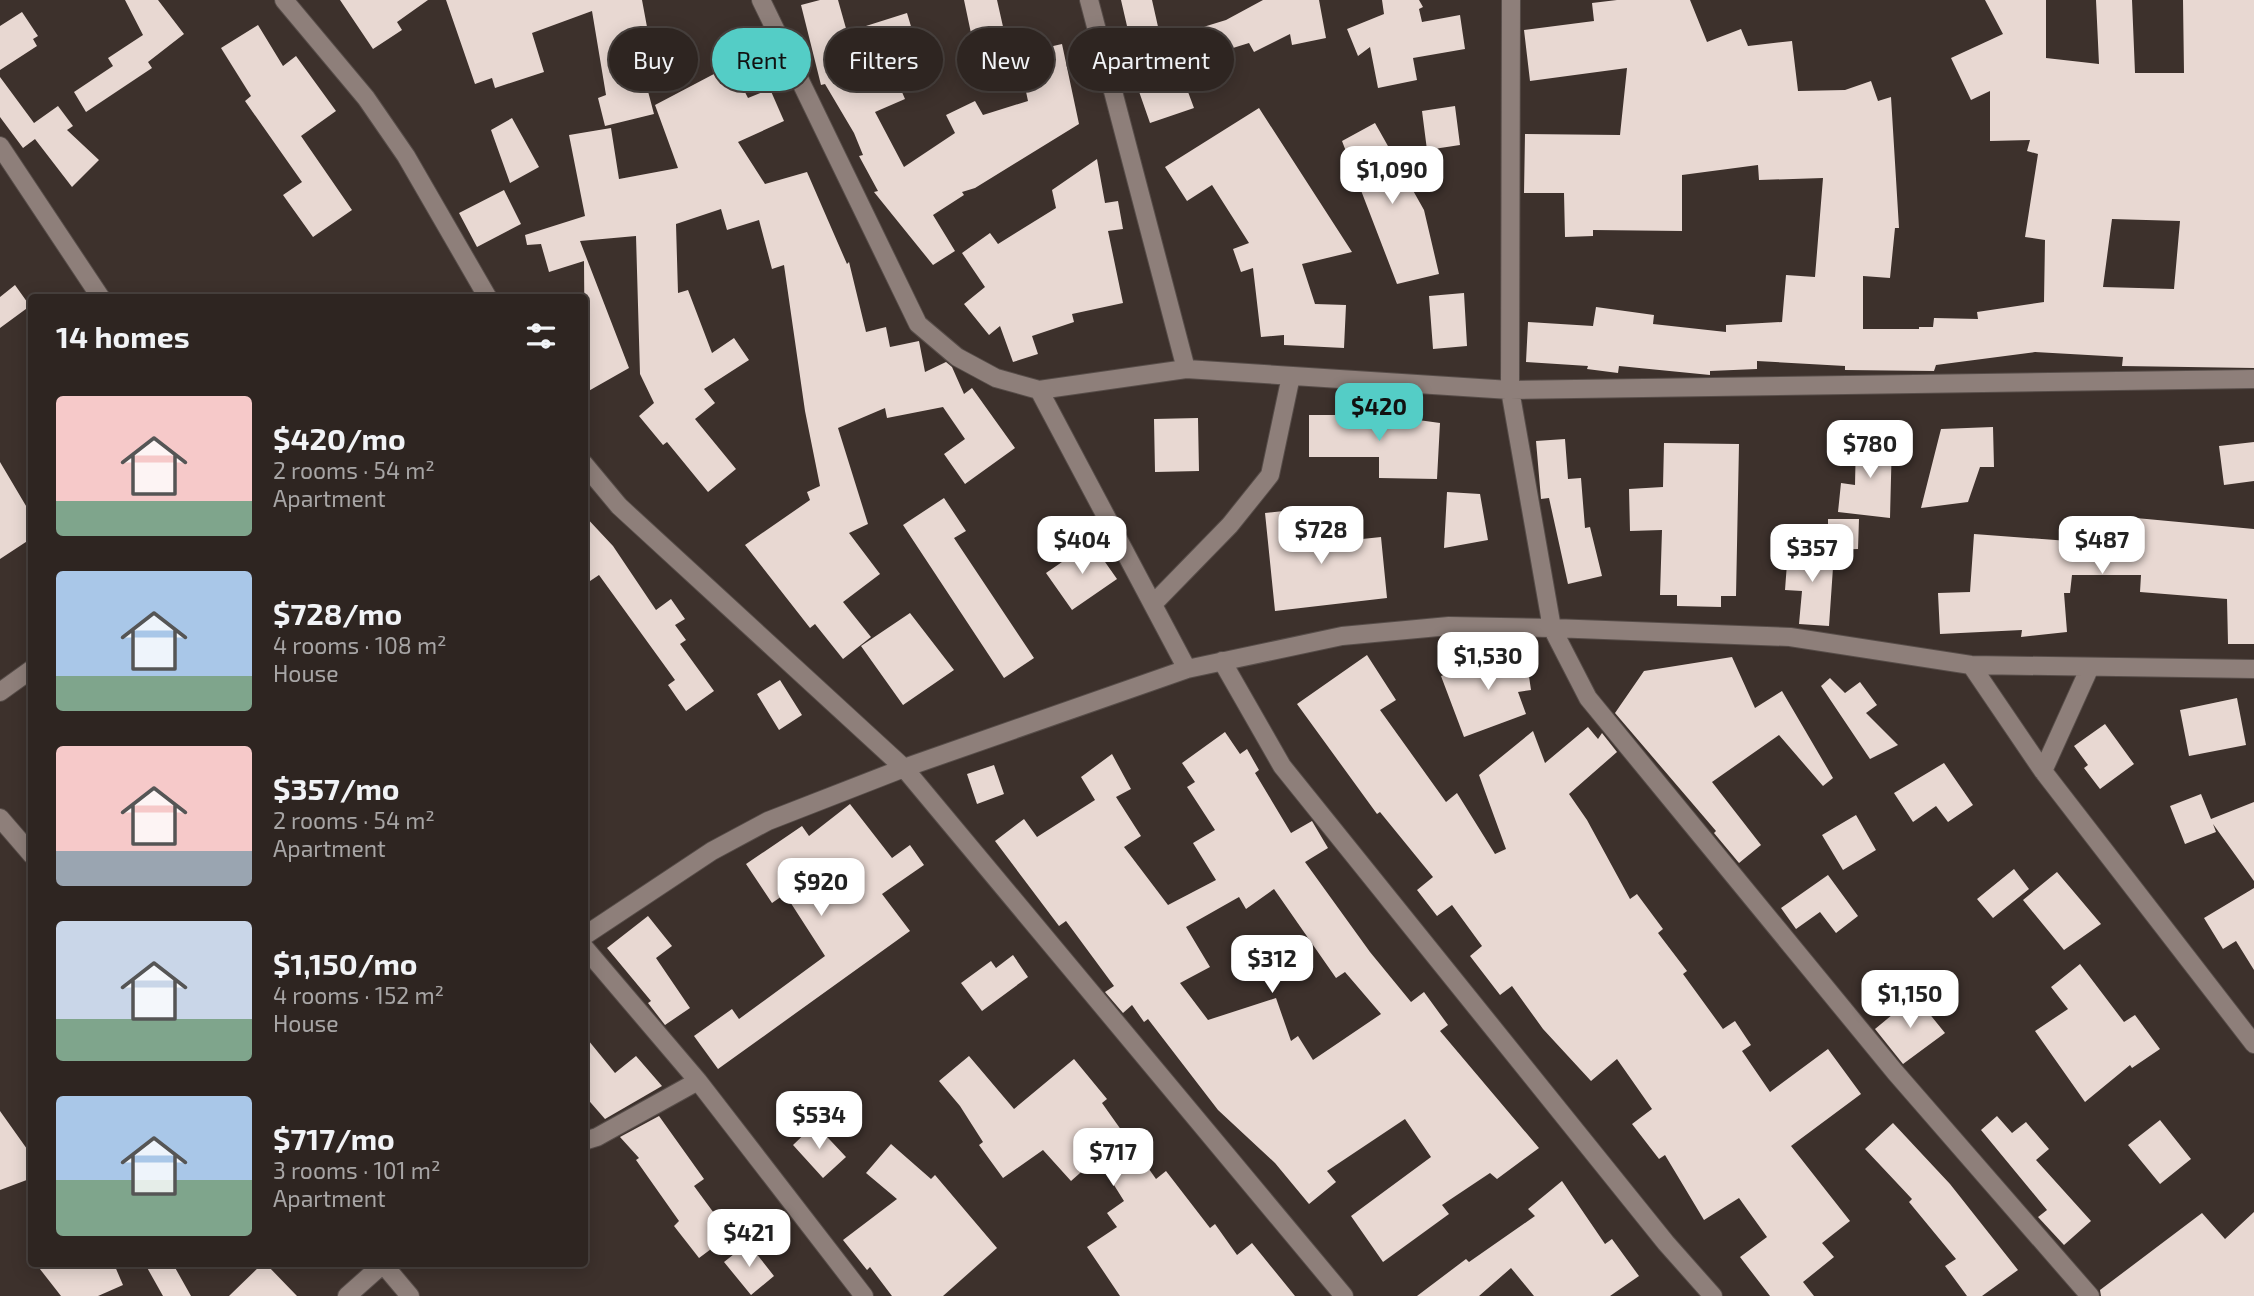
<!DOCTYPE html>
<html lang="en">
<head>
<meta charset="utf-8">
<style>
  body { margin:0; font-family:"Exo 2",sans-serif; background:#362d2a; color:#f1f3f6; height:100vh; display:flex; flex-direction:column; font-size:26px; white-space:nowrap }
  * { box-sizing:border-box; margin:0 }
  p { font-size:23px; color:#a7a5a5 }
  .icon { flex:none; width:38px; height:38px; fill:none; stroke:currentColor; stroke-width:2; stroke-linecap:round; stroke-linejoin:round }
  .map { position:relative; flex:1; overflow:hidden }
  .details { position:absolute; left:28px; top:294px; width:560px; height:973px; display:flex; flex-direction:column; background:#2e2521; border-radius:7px; box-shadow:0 4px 18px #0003,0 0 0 2px #49423f }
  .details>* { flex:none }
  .top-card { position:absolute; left:609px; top:28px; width:665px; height:63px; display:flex; gap:14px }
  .price { position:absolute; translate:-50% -60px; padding:0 16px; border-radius:14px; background:#fff; color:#222; font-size:23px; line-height:46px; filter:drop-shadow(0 2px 4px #0008) }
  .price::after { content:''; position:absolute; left:50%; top:42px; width:21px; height:16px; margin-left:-10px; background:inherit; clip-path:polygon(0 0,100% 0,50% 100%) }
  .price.selected { background:#54cdc6; color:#111 }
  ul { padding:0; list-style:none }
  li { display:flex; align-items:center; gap:21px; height:175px; padding:0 28px }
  li span { display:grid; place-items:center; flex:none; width:196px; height:140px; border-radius:7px; color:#555 }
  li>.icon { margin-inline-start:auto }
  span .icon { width:84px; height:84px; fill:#fffc; stroke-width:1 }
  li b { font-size:30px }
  h2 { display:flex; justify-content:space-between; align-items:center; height:84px; padding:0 28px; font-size:30px }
  .tag { padding:0 24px; border-radius:32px; background:#2e2521; box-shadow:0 4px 18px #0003,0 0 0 2px #49423f; font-size:24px; line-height:63px }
  .tag.selected { background:#54cdc6; color:#111 }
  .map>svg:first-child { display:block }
  .building { fill:#e8d8d2; fill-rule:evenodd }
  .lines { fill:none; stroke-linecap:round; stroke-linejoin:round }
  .street-casing { stroke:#574d49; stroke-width:20 }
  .street { stroke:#8e7f7a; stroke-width:18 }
</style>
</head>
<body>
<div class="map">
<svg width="2254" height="1296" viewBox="0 0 2254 1296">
  <rect width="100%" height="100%" fill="#3d312c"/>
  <!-- building -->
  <path class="building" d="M 125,0 L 158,0 L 184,34 L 148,62 L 152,68 L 86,112 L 74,92 L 113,66 L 108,58 L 143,35 Z
    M 340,0 L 428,0 L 397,22 L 402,30 L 373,49 Z
    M 446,0 L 642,0 L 650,43 L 636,46 L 654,114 L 605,126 L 598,98 L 606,95 L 592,11 L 532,33 L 544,72 L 495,88 L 492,78 L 475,84 Z
    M 820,0 L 838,0 L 847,32 L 907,13 L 919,53 L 889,62 L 905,99 L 875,112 L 904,167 L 955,133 L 946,115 L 975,101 L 983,115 L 1028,101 L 1018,54 L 1062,44 L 1079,124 L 975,188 L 962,192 L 964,195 L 933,215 L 955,251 L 933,265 L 874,192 L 878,191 L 859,156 L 863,155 L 854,133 L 825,84 L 821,85 L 801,5 Z
    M 964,0 L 997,0 L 1004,31 L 972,38 Z
    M 1121,0 L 1152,0 L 1161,40 L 1226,20 L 1263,0 L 1319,0 L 1326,38 L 1292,45 L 1290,34 L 1254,52 L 1249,43 L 1178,65 L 1194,108 L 1150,123 L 1135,80 L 1139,78 Z
    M 1382,0 L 1419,0 L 1423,7 L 1419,9 L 1422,22 L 1460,15 L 1465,49 L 1413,58 L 1417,80 L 1378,88 L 1370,47 L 1358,56 L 1347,29 L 1384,14 Z
    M 1617,0 L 1690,0 L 1707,42 L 1741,29 L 1748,46 L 1792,41 L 1798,91 L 1845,90 L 1871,81 L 1878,101 L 1891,97 L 1899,228 L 1895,228 L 1890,278 L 1863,276 L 1863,329 L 1919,329 L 1919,327 L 1933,327 L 1934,318 L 1978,319 L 1977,312 L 2044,302 L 2045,240 L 2025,237 L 2038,154 L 2027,151 L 2030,140 L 1990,141 L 1990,91 L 1971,100 L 1951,58 L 2003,34 L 1985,0 L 2046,0 L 2046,58 L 2099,64 L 2096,0 L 2132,0 L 2135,73 L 2184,73 L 2183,0 L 2254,0 L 2254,368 L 2122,366 L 2123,357 L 2035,352 L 1936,365 L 1934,371 L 1845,370 L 1845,366 L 1757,361 L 1757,369 L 1710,371 L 1710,375 L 1619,366 L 1618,373 L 1587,369 L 1588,366 L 1526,362 L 1528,322 L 1593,326 L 1596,307 L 1654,315 L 1653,324 L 1726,332 L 1726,325 L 1782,322 L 1786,275 L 1815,277 L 1823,178 L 1759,180 L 1758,165 L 1682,175 L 1682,231 L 1593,230 L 1593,236 L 1565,237 L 1564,193 L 1524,193 L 1525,134 L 1620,135 L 1627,68 L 1530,81 L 1524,30 L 1594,21 L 1592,3 ZM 2112,219 L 2180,221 L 2174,289 L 2103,287 Z
    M 22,12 L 38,36 L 33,39 L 37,46 L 0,70 L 0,26 Z
    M 258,25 L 283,66 L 296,56 L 336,111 L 301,136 L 352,210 L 313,237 L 283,195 L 302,182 L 245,101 L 251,96 L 221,48 Z
    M 731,65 L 748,98 L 770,89 L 784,121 L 738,142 L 765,184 L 807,172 L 847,264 L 849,262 L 866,332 L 886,327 L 890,347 L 919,341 L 925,372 L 946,362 L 952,367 L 964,394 L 972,388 L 1015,448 L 965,484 L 944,454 L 965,439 L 943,407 L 887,418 L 885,408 L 838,428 L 868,524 L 849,533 L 880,574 L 843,602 L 871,637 L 843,659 L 815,624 L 810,628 L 745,545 L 810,500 L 807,492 L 820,486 L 805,411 L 784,265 L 772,269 L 759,220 L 727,230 L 721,209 L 676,224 L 678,293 L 688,290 L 712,353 L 734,338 L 749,360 L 704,389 L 715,403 L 695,419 L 736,469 L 708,492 L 667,442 L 663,445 L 639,416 L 654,403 L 640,374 L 636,236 L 580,241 L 629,368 L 585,393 L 584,261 L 549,272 L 541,244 L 527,245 L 525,235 L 585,216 L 569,135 L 611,128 L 619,179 L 678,168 L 655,105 Z
    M 0,77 L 34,123 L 58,106 L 73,126 L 67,130 L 99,160 L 72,187 L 35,139 L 23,148 L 0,117 Z
    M 1455,106 L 1460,145 L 1427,150 L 1422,111 Z
    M 1259,108 L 1352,252 L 1302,264 L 1315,304 L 1346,305 L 1344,348 L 1284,345 L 1284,335 L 1261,337 L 1253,268 L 1241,272 L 1233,249 L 1249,243 L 1212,185 L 1187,201 L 1165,167 Z
    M 512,118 L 539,167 L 510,183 L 491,130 Z
    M 1375,123 L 1424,210 L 1439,274 L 1397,284 L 1342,141 Z
    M 1097,159 L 1105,203 L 1118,201 L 1123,229 L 1108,231 L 1123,303 L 1072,314 L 1074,322 L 1032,336 L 1038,354 L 1013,362 L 1000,326 L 989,335 L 964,304 L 985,287 L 962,253 L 990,233 L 998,244 L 1056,208 L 1052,190 Z
    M 504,190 L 521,224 L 477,247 L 459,213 Z
    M 15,285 L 30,306 L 0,328 L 0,297 Z
    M 1464,293 L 1467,346 L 1433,349 L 1429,296 Z
    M 1309,415 L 1382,415 L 1440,423 L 1437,479 L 1379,478 L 1379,457 L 1309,457 Z
    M 1198,418 L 1199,471 L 1155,472 L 1154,419 Z
    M 1993,427 L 1994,467 L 1980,467 L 1968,502 L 1921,508 L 1941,429 Z
    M 1856,438 L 1892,439 L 1890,518 L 1838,512 L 1841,483 L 1855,485 Z
    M 1565,439 L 1568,479 L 1581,478 L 1585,528 L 1590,527 L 1602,576 L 1568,584 L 1549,498 L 1541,499 L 1536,441 Z
    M 2254,442 L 2254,481 L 2224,485 L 2219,446 Z
    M 1664,443 L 1739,444 L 1736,596 L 1721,596 L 1721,607 L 1677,606 L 1677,595 L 1660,595 L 1662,530 L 1630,531 L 1629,489 L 1663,487 Z
    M 0,462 L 32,516 L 32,538 L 0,559 Z
    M 1447,492 L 1480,494 L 1488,540 L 1444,548 Z
    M 944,498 L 966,531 L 954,538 L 1034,658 L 1004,678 L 903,525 Z
    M 1302,509 L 1306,545 L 1381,537 L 1387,598 L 1275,611 L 1265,513 Z
    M 584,515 L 613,546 L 656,610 L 671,599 L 685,619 L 675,625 L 686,640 L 680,644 L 714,691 L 686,711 L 668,685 L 675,680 L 599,575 L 584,585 Z
    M 2136,518 L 2254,529 L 2254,644 L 2228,644 L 2227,599 L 2140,592 L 2141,575 L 2072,575 L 2070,593 L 2064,593 L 2067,632 L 2021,637 L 2022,630 L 1940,634 L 1938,593 L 1970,592 L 1974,534 L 2082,542 L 2135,541 Z
    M 1828,519 L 1859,519 L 1858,549 L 1828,550 Z
    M 1091,542 L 1117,579 L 1072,610 L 1046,573 Z
    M 1788,550 L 1834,553 L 1829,626 L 1799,624 L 1802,591 L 1785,590 Z
    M 910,613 L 954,670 L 903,705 L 861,646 Z
    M 1504,653 L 1506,660 L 1526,656 L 1531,690 L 1518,692 L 1526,714 L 1464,737 L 1441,676 Z
    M 1367,655 L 1396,700 L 1380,710 L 1446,802 L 1457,793 L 1495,854 L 1506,849 L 1479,775 L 1533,731 L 1545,763 L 1588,727 L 1598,739 L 1602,733 L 1617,752 L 1569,794 L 1587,820 L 1630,899 L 1637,894 L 1663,929 L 1658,933 L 1687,971 L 1683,974 L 1723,1029 L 1735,1021 L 1751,1045 L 1742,1051 L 1770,1092 L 1828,1049 L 1861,1094 L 1791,1146 L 1850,1221 L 1822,1243 L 1834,1257 L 1803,1282 L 1814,1296 L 1770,1296 L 1740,1257 L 1767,1237 L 1739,1198 L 1704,1220 L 1665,1155 L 1659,1159 L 1632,1124 L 1652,1109 L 1617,1059 L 1591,1081 L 1543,1029 L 1512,986 L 1500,995 L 1470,956 L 1482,946 L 1452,905 L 1437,916 L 1417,890 L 1433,877 L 1380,812 L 1377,814 L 1297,704 Z
    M 1732,657 L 1755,708 L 1782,691 L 1833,778 L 1823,786 L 1779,735 L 1712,782 L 1761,845 L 1739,863 L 1714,833 L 1716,831 L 1615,713 L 1644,671 Z
    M 1830,678 L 1845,693 L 1860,682 L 1877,705 L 1866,713 L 1898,745 L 1870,759 L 1821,686 Z
    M 780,680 L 802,715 L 779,730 L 757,694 Z
    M 2237,698 L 2246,745 L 2189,756 L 2180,710 Z
    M 2105,724 L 2134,764 L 2100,789 L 2084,768 L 2088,765 L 2074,746 Z
    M 1225,732 L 1240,754 L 1247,749 L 1259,770 L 1255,773 L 1291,833 L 1312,821 L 1328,848 L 1305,862 L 1370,952 L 1411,1002 L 1424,992 L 1448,1025 L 1440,1031 L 1539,1148 L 1497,1179 L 1490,1173 L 1442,1205 L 1449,1214 L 1383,1262 L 1351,1216 L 1431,1157 L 1405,1119 L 1327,1171 L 1336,1182 L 1309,1204 L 1275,1163 L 1218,1110 L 1148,1019 L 1144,1022 L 1132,1005 L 1123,1013 L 1105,992 L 1114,986 L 1066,921 L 1059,926 L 995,841 L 1024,819 L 1037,837 L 1095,800 L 1081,777 L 1112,754 L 1131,789 L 1116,797 L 1141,836 L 1124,847 L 1168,905 L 1216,880 L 1193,843 L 1215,830 L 1187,787 L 1195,782 L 1182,763 ZM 1274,889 L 1336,978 L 1345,972 L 1381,1014 L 1313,1060 L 1298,1036 L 1291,1041 L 1276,998 L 1208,1020 L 1180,983 L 1210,967 L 1186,927 L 1239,897 L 1246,909 Z
    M 1944,763 L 1973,805 L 1948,822 L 1936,806 L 1913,822 L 1894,793 Z
    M 994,765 L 1004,794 L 977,804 L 967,774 Z
    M 2201,794 L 2211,819 L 2254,802 L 2254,881 L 2213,824 L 2216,832 L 2185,844 L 2170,806 Z
    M 850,804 L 892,858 L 910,845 L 924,865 L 882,894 L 910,931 L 718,1069 L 694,1036 L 732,1009 L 739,1019 L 825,956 L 785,894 L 772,903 L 746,864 L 802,826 L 809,836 Z
    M 1856,815 L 1876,850 L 1843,870 L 1822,835 Z
    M 2014,869 L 2029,889 L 1993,918 L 1977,899 Z
    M 2057,872 L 2101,924 L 2064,950 L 2023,900 Z
    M 1828,875 L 1858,916 L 1836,933 L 1820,912 L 1796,929 L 1781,908 Z
    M 2254,888 L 2254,970 L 2236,941 L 2223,949 L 2204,918 Z
    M 648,916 L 672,946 L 656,958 L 690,1008 L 665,1025 L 648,1003 L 651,1001 L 607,948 Z
    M 1013,955 L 1028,977 L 982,1011 L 961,983 L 991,961 L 996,968 Z
    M 2080,964 L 2124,1022 L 2135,1015 L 2160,1049 L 2132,1068 L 2130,1065 L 2085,1102 L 2035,1031 L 2068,1009 L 2051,987 Z
    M 1915,996 L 1945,1033 L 1903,1064 L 1875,1029 Z
    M 584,1035 L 615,1073 L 636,1056 L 662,1086 L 605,1119 L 584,1095 Z
    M 969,1056 L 1014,1109 L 1074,1059 L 1107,1099 L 1102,1103 L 1156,1179 L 1166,1171 L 1210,1228 L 1215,1224 L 1237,1255 L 1252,1243 L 1295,1296 L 1120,1296 L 1087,1247 L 1117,1227 L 1107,1213 L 1124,1201 L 1097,1158 L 1071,1181 L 1043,1150 L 1003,1178 L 979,1145 L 983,1142 L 960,1106 L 939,1081 Z
    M 0,1111 L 32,1156 L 32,1178 L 0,1190 Z
    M 659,1116 L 704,1179 L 694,1186 L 730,1235 L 699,1258 L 674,1226 L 679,1221 L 636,1160 L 639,1158 L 620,1137 Z
    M 1997,1116 L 2012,1133 L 2026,1122 L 2049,1149 L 2036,1160 L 2091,1221 L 2064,1245 L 2038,1217 L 2047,1210 L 1981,1130 Z
    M 2160,1120 L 2191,1159 L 2160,1184 L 2128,1145 Z
    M 1893,1123 L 1950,1184 L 2018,1270 L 1982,1296 L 1967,1296 L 1945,1266 L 1956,1259 L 1909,1202 L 1912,1199 L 1865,1149 Z
    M 815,1124 L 846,1157 L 823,1178 L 793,1145 Z
    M 891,1144 L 931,1179 L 935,1175 L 997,1248 L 943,1296 L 892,1296 L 870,1267 L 867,1270 L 843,1240 L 897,1199 L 866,1173 Z
    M 1562,1181 L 1605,1244 L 1612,1239 L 1639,1276 L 1610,1296 L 1534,1296 L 1511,1268 L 1479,1296 L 1417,1296 L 1466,1259 L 1469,1262 L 1535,1216 L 1528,1209 Z
    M 2254,1212 L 2254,1296 L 2101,1296 L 2100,1290 L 2202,1213 L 2225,1239 Z
    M 748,1243 L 774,1276 L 751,1295 L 724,1262 Z
    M 36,1264 L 114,1264 L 123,1285 L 98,1296 L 61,1296 Z
    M 145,1264 L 173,1264 L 191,1296 L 163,1296 Z
    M 262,1264 L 266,1264 L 297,1296 L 229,1296 Z"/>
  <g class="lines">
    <defs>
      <path id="street" d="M 284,0 L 366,98 L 406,156 L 488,298
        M 761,0 L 918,324 L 957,357 L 996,378 L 1039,390 L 1186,369 L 1510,390 L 2254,379
        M 1089,0 L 1186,369
        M 1511,0 L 1510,390 L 1552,628 L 1588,698 L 1895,1072 L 2090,1296
        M 0,146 L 101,298
        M 1039,390 L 1187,669
        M 584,464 L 619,506 L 904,768 L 1344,1296
        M 1153,604 L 1230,525 L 1270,475 L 1291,376
        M 1222,661 L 1282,766 L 1666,1243 L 1713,1296
        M 1971,665 L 2043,771 L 2254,1044
        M 0,692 L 32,669
        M 2043,771 L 2090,667
        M 0,818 L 32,855
        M 584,936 L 712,851 L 768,821 L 904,768 L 1187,669 L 1342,636 L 1449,626 L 1552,628 L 1790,637 L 1971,665 L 2254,669
        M 584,947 L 698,1081 L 864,1296
        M 584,1141 L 597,1137 L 698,1081
        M 347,1296 L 383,1264 L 410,1296"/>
    </defs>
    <!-- street casing -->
    <use href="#street" class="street-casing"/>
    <!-- street -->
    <use href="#street" class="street"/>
  </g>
</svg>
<b class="price" style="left:1392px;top:206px">$1,090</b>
<b class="price selected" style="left:1379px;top:443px">$420</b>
<b class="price" style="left:1870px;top:480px">$780</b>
<b class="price" style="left:1321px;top:566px">$728</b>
<b class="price" style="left:1082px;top:576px">$404</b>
<b class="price" style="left:2102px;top:576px">$487</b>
<b class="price" style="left:1812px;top:584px">$357</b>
<b class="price" style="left:1488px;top:692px">$1,530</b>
<b class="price" style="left:821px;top:918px">$920</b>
<b class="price" style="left:1272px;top:995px">$312</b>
<b class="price" style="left:1910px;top:1030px">$1,150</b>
<b class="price" style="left:819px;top:1151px">$534</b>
<b class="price" style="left:1113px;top:1188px">$717</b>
<b class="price" style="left:749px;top:1269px">$421</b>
<div class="top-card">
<a class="tag">Buy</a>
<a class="tag selected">Rent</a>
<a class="tag">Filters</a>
<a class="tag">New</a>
<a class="tag">Apartment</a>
</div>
<section class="details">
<h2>14 homes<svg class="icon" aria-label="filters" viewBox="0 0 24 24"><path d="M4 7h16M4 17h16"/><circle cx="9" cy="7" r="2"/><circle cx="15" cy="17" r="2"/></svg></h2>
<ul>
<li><span style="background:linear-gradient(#f6c9c9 75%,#7fa58c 0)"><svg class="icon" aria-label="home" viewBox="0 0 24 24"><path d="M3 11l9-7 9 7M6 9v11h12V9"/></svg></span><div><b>$420/mo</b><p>2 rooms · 54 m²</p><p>Apartment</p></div></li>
<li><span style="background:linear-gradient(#a9c7e8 75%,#7fa58c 0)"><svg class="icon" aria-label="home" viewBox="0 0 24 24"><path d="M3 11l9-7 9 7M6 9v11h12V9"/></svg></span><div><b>$728/mo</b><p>4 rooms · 108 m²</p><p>House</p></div></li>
<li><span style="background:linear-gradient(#f6c9c9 75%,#9aa5b1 0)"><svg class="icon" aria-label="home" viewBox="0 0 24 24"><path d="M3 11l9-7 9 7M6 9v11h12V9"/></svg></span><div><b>$357/mo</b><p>2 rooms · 54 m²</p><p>Apartment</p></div></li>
<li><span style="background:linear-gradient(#c9d6e8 70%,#7fa58c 0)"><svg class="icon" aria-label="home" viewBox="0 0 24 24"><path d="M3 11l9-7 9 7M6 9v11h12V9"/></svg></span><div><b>$1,150/mo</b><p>4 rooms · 152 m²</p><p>House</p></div></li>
<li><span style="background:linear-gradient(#a9c7e8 60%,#7fa58c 0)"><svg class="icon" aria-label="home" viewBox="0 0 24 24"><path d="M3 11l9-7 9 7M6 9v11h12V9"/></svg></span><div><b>$717/mo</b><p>3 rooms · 101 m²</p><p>Apartment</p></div></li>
</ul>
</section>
</div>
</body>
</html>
